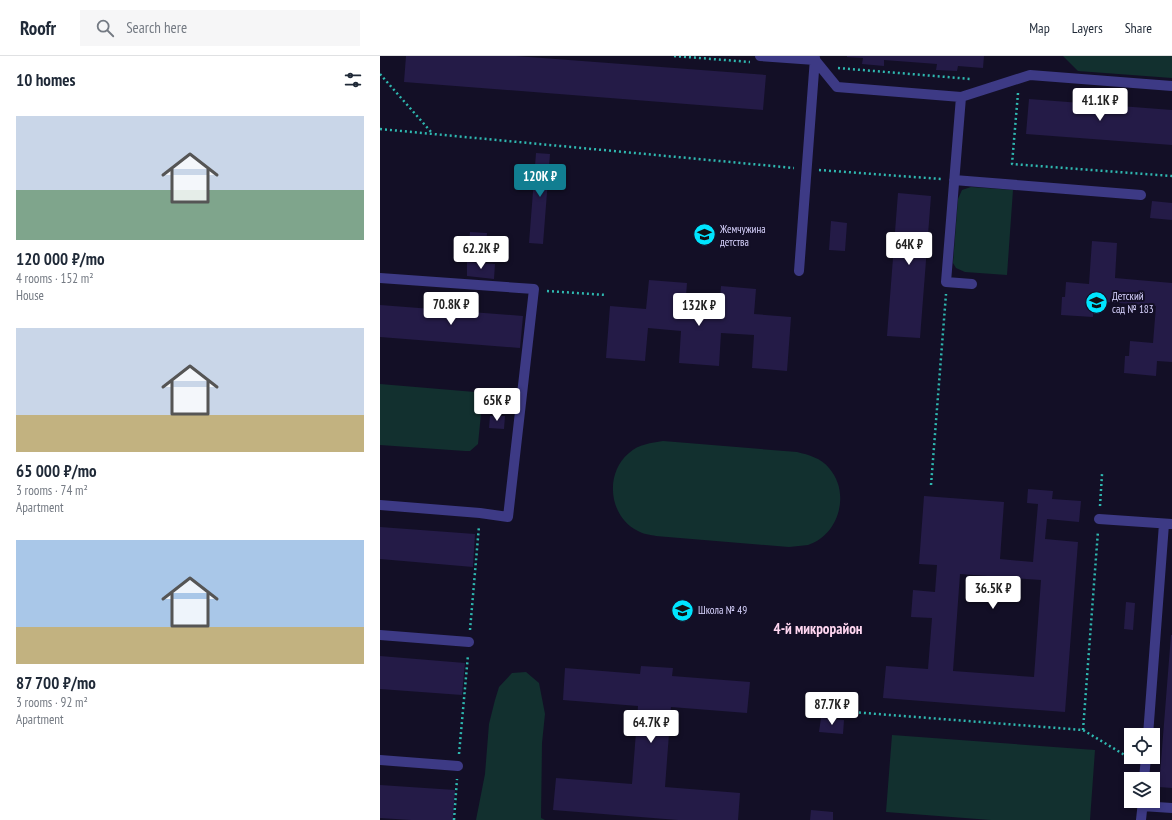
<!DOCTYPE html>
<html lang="en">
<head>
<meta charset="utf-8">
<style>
  body { margin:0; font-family:"PT Sans Narrow",sans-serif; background:#f6f6f7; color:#1f2937; height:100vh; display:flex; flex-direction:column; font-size:15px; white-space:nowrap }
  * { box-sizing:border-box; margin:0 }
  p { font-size:13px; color:#747a83 }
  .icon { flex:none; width:22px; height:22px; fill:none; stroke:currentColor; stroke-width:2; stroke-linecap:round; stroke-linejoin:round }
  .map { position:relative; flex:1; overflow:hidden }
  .side { display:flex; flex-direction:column; background:#fff; width:380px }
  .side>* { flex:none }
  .buttons { position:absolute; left:744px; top:672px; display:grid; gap:8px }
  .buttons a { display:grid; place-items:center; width:36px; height:36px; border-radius:0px; background:#fff; box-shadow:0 2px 6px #0003; font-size:20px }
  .price { position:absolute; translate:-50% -34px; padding:0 9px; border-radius:4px; background:#fff; color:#222; font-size:13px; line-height:26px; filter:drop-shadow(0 1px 2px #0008) }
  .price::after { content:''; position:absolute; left:50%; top:24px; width:12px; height:9px; margin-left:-6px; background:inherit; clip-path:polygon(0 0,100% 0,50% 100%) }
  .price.selected { background:#117e91; color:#fff }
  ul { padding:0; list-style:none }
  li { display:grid; align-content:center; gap:8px; height:212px; padding:0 16px }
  li span { display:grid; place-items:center; height:124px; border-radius:0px; color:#555 }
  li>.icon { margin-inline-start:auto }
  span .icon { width:72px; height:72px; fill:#fffc; stroke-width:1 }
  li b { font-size:17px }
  h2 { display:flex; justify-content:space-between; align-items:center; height:48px; padding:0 16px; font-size:17px }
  header { display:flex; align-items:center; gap:24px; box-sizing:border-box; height:56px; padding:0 20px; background:#fff; border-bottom:1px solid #e0e1e3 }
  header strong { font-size:19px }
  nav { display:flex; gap:22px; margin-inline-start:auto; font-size:14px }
  .search { width:280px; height:36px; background:#f6f6f7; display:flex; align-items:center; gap:10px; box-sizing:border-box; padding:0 14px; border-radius:0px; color:#747a83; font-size:15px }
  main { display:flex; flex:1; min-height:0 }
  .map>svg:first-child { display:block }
  .green { fill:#12302f }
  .building { fill:#241b47; fill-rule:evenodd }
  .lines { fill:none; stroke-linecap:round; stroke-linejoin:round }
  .path { stroke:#2fb8b0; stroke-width:2.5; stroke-dasharray:2 3; stroke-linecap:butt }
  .minor { stroke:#3d3a85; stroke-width:10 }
  .labels { text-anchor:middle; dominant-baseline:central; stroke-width:4; stroke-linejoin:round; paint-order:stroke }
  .poi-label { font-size:11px; fill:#d9d4ff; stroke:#130f26; text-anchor:start }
  .district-label { font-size:15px; font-weight:bold; fill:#ffd6f0; stroke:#130f26 }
</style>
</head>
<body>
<header>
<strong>Roofr</strong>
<div class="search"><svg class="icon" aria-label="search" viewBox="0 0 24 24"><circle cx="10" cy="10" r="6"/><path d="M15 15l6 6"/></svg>Search here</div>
<nav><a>Map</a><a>Layers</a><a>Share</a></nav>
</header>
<main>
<section class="side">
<h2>10 homes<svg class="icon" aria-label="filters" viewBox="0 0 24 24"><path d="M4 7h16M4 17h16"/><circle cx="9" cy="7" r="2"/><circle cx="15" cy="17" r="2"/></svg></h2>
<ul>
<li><span style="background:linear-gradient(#c9d6e8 60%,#7fa58c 0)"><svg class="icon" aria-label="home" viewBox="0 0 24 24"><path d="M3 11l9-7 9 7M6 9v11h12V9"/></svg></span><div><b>120 000 ₽/mo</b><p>4 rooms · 152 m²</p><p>House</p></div></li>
<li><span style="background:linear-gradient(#c9d6e8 70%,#c2b280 0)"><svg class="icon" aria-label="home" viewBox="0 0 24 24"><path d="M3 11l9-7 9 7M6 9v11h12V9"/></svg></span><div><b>65 000 ₽/mo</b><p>3 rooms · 74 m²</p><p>Apartment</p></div></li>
<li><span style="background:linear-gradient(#a9c7e8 70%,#c2b280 0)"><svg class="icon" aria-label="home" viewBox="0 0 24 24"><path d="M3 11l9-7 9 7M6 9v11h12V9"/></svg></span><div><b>87 700 ₽/mo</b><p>3 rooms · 92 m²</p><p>Apartment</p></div></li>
</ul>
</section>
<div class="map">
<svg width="792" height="764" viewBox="0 0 792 764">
  <rect width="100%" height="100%" fill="#130f26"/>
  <!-- green -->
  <path class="green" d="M 683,0 L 792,0 L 792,22 L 698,15 Z
    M 591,131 L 633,134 L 627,219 L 585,216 L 576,212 L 573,207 L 578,143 L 582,134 Z
    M 0,328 L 95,336 L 101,343 L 102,348 L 98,388 L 90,395 L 85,395 L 0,389 Z
    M 283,385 L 417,396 C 429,399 441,402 449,412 C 471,437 459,479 428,489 C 422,490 415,490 409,491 L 276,480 C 271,479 263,478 258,475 C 229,461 224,418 249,397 C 259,388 271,387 283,385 Z
    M 146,616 L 159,627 L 165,658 L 162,687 L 161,762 L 165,764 L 96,764 L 105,718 L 109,668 L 115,644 L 119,631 L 132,617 Z
    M 512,679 L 715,694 L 710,764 L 611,764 L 506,756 Z"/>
  <!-- building -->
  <path class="building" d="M 26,0 L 136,0 L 386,19 L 383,54 L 24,26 Z
    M 467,0 L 604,0 L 603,12 L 578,10 L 577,15 L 556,14 L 557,8 L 504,4 L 504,10 L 482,8 L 483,2 L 467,1 Z
    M 649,43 L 792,54 L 792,89 L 646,78 Z
    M 156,97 L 170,98 L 163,188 L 149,187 Z
    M 518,137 L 551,140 L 540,282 L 507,280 Z
    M 772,145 L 792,147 L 792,164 L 770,162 Z
    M 451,165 L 467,167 L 465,195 L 449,194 Z
    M 90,176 L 107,177 L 106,189 L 89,187 Z
    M 712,185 L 737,187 L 735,222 L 792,227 L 792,306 L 777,305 L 776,320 L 744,317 L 745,300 L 749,300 L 750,285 L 773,287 L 776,250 L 714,245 L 713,261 L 681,259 L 682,241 L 685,241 L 686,226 L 709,228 Z
    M 87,206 L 115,208 L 114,223 L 87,220 Z
    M 269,224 L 307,227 L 305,253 L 339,256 L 341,230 L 376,233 L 374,258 L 411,261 L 407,315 L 372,312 L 374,279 L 341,277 L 339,310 L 299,307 L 301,275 L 268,272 L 265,305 L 226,302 L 230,250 L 266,253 Z
    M 0,249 L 143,260 L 140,292 L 0,281 Z
    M 110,360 L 125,360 L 124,373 L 109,372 Z
    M 648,433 L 673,435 L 672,443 L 701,445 L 699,466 L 667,463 L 665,483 L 698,486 L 685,656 L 503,642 L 506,610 L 548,613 L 552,562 L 531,561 L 533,534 L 555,536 L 557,509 L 539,508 L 544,440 L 624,446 L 620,503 L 653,506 L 658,448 L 647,447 ZM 580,518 L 661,524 L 654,621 L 573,615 Z
    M 0,471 L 95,478 L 93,511 L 0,503 Z
    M 746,546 L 755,547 L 753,574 L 744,573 Z
    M 791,579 L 792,579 L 792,732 L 779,731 Z
    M 0,600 L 85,607 L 82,639 L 0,633 Z
    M 261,610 L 293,612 L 292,620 L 370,626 L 367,657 L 291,651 L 285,731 L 360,737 L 358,764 L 298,764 L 173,754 L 176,722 L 252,728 L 258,650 L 183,644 L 185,612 L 260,618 Z
    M 441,662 L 464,664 L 463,678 L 439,676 Z
    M 0,729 L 75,734 L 73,764 L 31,764 L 0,762 Z
    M 431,754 L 453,756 L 453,764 L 430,764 Z"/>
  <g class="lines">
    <!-- path -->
    <path class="path" d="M 294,0 L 370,6
      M 458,12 L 591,23
      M 0,18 L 52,77
      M 638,37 L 632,108 L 792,120
      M 0,73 L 414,112
      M 439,114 L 561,123
      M 167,235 L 226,239
      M 551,429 L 566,238
      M 720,450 L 722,418
      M 90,574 L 99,470
      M 459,655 L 703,674 L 753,704
      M 703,674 L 718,475
      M 79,698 L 88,599
      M 74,764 L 77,723"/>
    <!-- minor -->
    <path class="minor" d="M 380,0 L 435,4 L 457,31 L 581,41 L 650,19 L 792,30
      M 581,41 L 566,226 L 592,228
      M 574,124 L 761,139
      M 419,215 L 435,2
      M 0,222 L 154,233 L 128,461 L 100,457 L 0,449
      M 719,463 L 792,468
      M 0,579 L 89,586
      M 768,679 L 784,468
      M 0,704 L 78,710
      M 764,723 L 766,701
      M 762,750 L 792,752
      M 761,764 L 763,745"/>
  </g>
  <!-- icons -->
  <defs>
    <symbol id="school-disc" viewBox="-11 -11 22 22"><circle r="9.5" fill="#00e5ff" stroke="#130f26"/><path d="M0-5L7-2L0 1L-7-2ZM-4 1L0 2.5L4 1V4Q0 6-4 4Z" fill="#111"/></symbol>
  </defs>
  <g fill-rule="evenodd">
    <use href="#school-disc" x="312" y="166" width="25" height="25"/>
    <use href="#school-disc" x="704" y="234" width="25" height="25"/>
    <use href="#school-disc" x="290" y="542" width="25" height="25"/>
  </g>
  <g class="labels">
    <!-- poi labels -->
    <g class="poi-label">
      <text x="340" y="173">Жемчужина<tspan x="340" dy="13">детства</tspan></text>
      <text x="732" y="240">Детский<tspan x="732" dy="13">сад № 183</tspan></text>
      <text x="318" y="554">Школа № 49</text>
    </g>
    <!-- district labels -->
    <g class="district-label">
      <text x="438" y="572">4-й микрорайон</text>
    </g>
  </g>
</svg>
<div class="buttons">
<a><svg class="icon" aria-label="locate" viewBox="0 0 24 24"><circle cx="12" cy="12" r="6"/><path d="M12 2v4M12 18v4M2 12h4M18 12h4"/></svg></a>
<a><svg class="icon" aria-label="layers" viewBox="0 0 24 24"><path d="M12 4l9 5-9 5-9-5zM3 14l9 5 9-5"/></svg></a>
</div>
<b class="price" style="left:720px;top:66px">41.1K ₽</b>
<b class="price selected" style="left:160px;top:142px">120K ₽</b>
<b class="price" style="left:529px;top:210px">64K ₽</b>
<b class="price" style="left:101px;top:214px">62.2K ₽</b>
<b class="price" style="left:71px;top:270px">70.8K ₽</b>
<b class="price" style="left:319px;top:271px">132K ₽</b>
<b class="price" style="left:117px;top:366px">65K ₽</b>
<b class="price" style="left:613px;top:554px">36.5K ₽</b>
<b class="price" style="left:452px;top:670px">87.7K ₽</b>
<b class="price" style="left:271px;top:688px">64.7K ₽</b>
</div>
</main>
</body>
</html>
